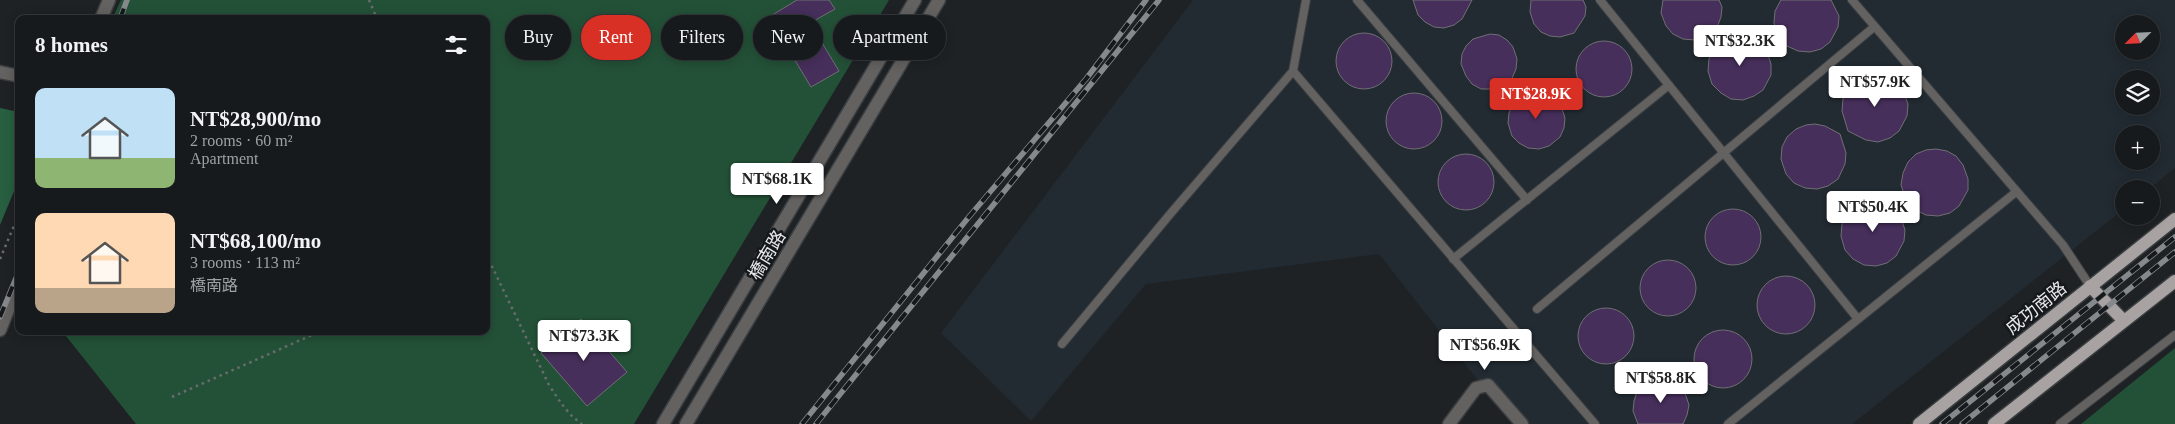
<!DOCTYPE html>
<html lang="en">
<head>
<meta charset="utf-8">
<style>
  body { margin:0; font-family:"Times New Roman","Noto Sans TC",serif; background:#1f2325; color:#f1f3f6; height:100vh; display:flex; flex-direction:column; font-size:19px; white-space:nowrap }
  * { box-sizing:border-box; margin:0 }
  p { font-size:16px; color:#9ea1a3 }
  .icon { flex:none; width:28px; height:28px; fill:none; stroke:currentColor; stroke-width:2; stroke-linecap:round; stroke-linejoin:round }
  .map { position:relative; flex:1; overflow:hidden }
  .side { position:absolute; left:15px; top:15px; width:475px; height:320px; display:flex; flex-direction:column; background:#161a1c; border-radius:10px; box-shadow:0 2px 12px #0003,0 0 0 1px #35383b }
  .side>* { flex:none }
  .guide { position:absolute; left:505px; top:15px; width:475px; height:45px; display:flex; gap:10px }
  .needle { width:32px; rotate:246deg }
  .tools { position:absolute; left:2115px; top:15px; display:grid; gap:10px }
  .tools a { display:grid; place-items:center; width:45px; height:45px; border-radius:50%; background:#161a1c; box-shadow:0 2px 12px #0003,0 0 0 1px #35383b; font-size:25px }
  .price { position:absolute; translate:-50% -42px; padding:0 11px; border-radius:5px; background:#fff; color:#222; font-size:16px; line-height:32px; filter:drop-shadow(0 1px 2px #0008) }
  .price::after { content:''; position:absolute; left:50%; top:30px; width:15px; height:11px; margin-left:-8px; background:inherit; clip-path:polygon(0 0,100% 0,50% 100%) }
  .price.current { background:#d93025; color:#fff }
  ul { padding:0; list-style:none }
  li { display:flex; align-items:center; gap:15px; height:125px; padding:0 20px }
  li span { display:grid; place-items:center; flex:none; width:140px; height:100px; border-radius:10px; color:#555 }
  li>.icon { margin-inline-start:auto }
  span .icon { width:60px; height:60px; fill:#fffc; stroke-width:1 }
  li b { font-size:21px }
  h2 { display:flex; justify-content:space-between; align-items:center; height:60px; padding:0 20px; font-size:21px }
  .chip { padding:0 18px; border-radius:22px; background:#161a1c; box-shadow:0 2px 12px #0003,0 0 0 1px #35383b; font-size:18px; line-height:45px }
  .chip.current { background:#d93025; color:#fff }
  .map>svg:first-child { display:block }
  .built { fill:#222b32; fill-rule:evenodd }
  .green { fill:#235137 }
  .forest { fill:#285f40 }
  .building { fill:#462f5b; stroke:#716f74 }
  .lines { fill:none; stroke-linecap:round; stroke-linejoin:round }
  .service-casing { stroke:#3a3e41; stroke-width:10 }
  .minor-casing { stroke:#3a3e41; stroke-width:15 }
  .tertiary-casing { stroke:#3a3e41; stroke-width:15 }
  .primary-casing { stroke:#3a3e41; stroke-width:15 }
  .path { stroke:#696c6f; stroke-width:2.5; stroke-dasharray:2.5 4; stroke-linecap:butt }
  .service { stroke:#646261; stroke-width:8 }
  .minor { stroke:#646261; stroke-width:12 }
  .tertiary { stroke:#646261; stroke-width:12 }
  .primary { stroke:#a8a3a2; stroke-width:12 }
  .rail-casing { stroke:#86898c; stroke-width:5.5 }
  .rail { stroke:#15191b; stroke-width:4; stroke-dasharray:11; stroke-linecap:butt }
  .labels { text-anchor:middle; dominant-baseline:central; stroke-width:5; stroke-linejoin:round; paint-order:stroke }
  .street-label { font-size:18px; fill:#e7e9eb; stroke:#15191b }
</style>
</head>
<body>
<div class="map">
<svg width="2175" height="424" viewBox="0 0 2175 424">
  <rect width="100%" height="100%" fill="#1e2225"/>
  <!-- built -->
  <path class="built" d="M 1193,0 L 2175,0 L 2175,168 L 2149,189 L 2124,189 L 2124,209 L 1852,424 L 1512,424 L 1379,254 L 1146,284 L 1031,421 L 941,333 ZM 2124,24 L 2151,24 L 2151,51 L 2124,51 ZM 2124,79 L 2151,79 L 2151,106 L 2124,106 ZM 2124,134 L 2151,134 L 2151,161 L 2124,161 Z"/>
  <!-- green -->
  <path class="green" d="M 121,0 L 889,0 L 634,424 L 136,424 L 62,331 L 486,331 L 486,19 L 112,19 Z
    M 2175,348 L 2175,424 L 2081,424 Z"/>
  <!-- forest -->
  <path class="forest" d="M 0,108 L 19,112 L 19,179 L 0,225 Z"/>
  <!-- building -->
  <path class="building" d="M 797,0 L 829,0 L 835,9 L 810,23 L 839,71 L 811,87 L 769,17 Z
    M 1413,0 L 1472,0 L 1462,19 L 1454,25 L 1444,28 L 1434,27 L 1425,22 L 1418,15 Z
    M 1531,0 L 1583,0 L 1586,7 L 1585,16 L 1574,33 L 1560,37 L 1550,36 L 1541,32 L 1534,24 L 1530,12 Z
    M 1663,0 L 1719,0 L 1722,7 L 1721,17 L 1714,35 L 1695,40 L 1683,39 L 1673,34 L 1666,26 L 1661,13 Z
    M 1781,0 L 1831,0 L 1839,16 L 1838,27 L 1830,42 L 1821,49 L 1810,52 L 1798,51 L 1787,46 L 1779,37 L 1774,23 L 1775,11 Z
    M1336 61a28 28 0 1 1 56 0a28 28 0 1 1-56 0Z
    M 1490,34 L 1499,35 L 1507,40 L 1513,47 L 1517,59 L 1516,69 L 1509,85 L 1492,89 L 1481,89 L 1472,84 L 1466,76 L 1461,64 L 1462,54 L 1466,46 L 1473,39 Z
    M 1741,36 L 1751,38 L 1765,46 L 1771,64 L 1771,75 L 1763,90 L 1754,96 L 1743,100 L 1731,99 L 1721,93 L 1712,84 L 1708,71 L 1709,59 L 1720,38 Z
    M1576 69a28 28 0 1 1 56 0a28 28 0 1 1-56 0Z
    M 1876,75 L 1887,77 L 1896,83 L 1903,91 L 1908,104 L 1907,116 L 1899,131 L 1890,138 L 1878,142 L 1866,140 L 1848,131 L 1842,111 L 1843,99 L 1848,88 L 1856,80 L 1867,76 Z
    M 1537,92 L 1546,94 L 1554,98 L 1561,106 L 1565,118 L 1564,128 L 1560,137 L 1549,146 L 1539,149 L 1528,148 L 1519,143 L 1512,136 L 1508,123 L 1509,113 L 1515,99 L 1529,93 Z
    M1386 121a28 28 0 1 1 56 0a28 28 0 1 1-56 0Z
    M 1815,124 L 1825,126 L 1840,134 L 1846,153 L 1845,164 L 1838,179 L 1828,186 L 1817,189 L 1805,188 L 1794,183 L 1786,174 L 1781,159 L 1782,147 L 1787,137 L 1796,129 L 1806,125 Z
    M 1936,149 L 1947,151 L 1956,156 L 1963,165 L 1968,179 L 1968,190 L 1959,206 L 1950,213 L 1938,216 L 1926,215 L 1908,206 L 1901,185 L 1903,173 L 1908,162 L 1916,154 L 1926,150 Z
    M1438 182a28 28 0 1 1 56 0a28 28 0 1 1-56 0Z
    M 1874,201 L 1884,203 L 1899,212 L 1905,230 L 1904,241 L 1896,256 L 1887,263 L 1876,266 L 1864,265 L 1853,259 L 1845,250 L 1841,236 L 1842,224 L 1847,214 L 1855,206 L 1865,202 Z
    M1705 237a28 28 0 1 1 56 0a28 28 0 1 1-56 0Z
    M1640 288a28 28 0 1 1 56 0a28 28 0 1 1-56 0Z
    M1757 305a29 29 0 1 1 58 0a29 29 0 1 1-58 0Z
    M1578 336a28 28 0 1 1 56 0a28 28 0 1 1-56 0Z
    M 581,319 L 627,372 L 587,406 L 541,353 Z
    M1694 359a29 29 0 1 1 58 0a29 29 0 1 1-58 0Z
    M 1661,379 L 1670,381 L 1679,386 L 1685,393 L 1689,405 L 1687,415 L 1683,424 L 1638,424 L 1633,411 L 1634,401 L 1637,392 L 1644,385 Z"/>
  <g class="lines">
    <defs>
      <path id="service" d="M 1357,0 L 1527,200
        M 1600,0 L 1858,319
        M 1852,0 L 2063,245 L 2090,286
        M 1293,71 L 1595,424
        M 1453,259 L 1669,85
        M 1537,309 L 1874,27
        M 1062,344 L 1171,213 L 1293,71 L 1306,0
        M 1728,424 L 2016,192
        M 2060,424 L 2175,335"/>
      <path id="minor" d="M 101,19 L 109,0
        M 0,72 L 19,76
        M 0,330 L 19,283
        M 1449,424 L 1476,388 L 1488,385 L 1522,424"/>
      <path id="tertiary" d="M 663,424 L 915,0
        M 686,424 L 939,0"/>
      <path id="primary" d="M 2090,286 L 2124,321
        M 1919,424 L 2175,219
        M 1994,424 L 2175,281"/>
    </defs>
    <!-- service casing -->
    <use href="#service" class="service-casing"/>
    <!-- minor casing -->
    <use href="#minor" class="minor-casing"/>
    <!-- tertiary casing -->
    <use href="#tertiary" class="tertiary-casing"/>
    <!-- primary casing -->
    <use href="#primary" class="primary-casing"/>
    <!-- path -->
    <path class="path" d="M 369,0 L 377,19
      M 486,254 L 549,385 C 559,400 567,414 582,424
      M 0,259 L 19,214
      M 172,397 L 321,331"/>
    <!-- service -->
    <use href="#service" class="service"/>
    <!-- minor -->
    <use href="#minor" class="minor"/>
    <!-- tertiary -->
    <use href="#tertiary" class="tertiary"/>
    <!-- primary -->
    <use href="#primary" class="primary"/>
    <defs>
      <path id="rail" d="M 120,19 L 127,0
        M 0,317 L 19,271
        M 802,424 L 968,218 L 1086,79 L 1146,0
        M 816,424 L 1159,0
        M 1942,424 L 2175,237
        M 1962,424 L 2175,252"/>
    </defs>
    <!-- rail casing -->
    <use href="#rail" class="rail-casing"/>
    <!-- rail -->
    <use href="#rail" class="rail"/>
  </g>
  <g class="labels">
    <!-- street labels -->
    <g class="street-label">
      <text transform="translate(767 255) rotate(-59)">橋南路</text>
      <text transform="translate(2036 308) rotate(-39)">成功南路</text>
    </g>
  </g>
</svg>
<div class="tools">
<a><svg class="needle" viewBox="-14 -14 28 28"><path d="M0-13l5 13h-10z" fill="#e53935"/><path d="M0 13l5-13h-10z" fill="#9ea1a3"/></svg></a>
<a><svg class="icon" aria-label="layers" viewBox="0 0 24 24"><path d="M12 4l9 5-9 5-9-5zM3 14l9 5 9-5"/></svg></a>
<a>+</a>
<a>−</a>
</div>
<b class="price" style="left:1740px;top:67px">NT$32.3K</b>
<b class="price" style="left:1875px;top:108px">NT$57.9K</b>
<b class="price current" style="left:1536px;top:120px">NT$28.9K</b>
<b class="price" style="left:777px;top:205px">NT$68.1K</b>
<b class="price" style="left:1873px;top:233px">NT$50.4K</b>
<b class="price" style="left:584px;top:362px">NT$73.3K</b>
<b class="price" style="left:1485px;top:371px">NT$56.9K</b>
<b class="price" style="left:1661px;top:404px">NT$58.8K</b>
<div class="guide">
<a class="chip">Buy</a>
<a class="chip current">Rent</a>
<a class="chip">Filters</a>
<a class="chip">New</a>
<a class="chip">Apartment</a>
</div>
<section class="side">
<h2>8 homes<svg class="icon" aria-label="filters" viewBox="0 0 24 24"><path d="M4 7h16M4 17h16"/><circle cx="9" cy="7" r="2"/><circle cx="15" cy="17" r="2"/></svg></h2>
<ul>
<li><span style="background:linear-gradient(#bfe0f5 70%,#8fb573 0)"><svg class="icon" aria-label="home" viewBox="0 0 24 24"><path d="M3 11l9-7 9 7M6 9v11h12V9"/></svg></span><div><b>NT$28,900/mo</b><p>2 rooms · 60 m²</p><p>Apartment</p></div></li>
<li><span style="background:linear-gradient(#ffd9b3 75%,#b9a48a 0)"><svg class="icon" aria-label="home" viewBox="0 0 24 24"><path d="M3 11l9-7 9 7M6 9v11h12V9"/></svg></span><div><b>NT$68,100/mo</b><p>3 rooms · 113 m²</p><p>橋南路</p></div></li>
</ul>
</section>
</div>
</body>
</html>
